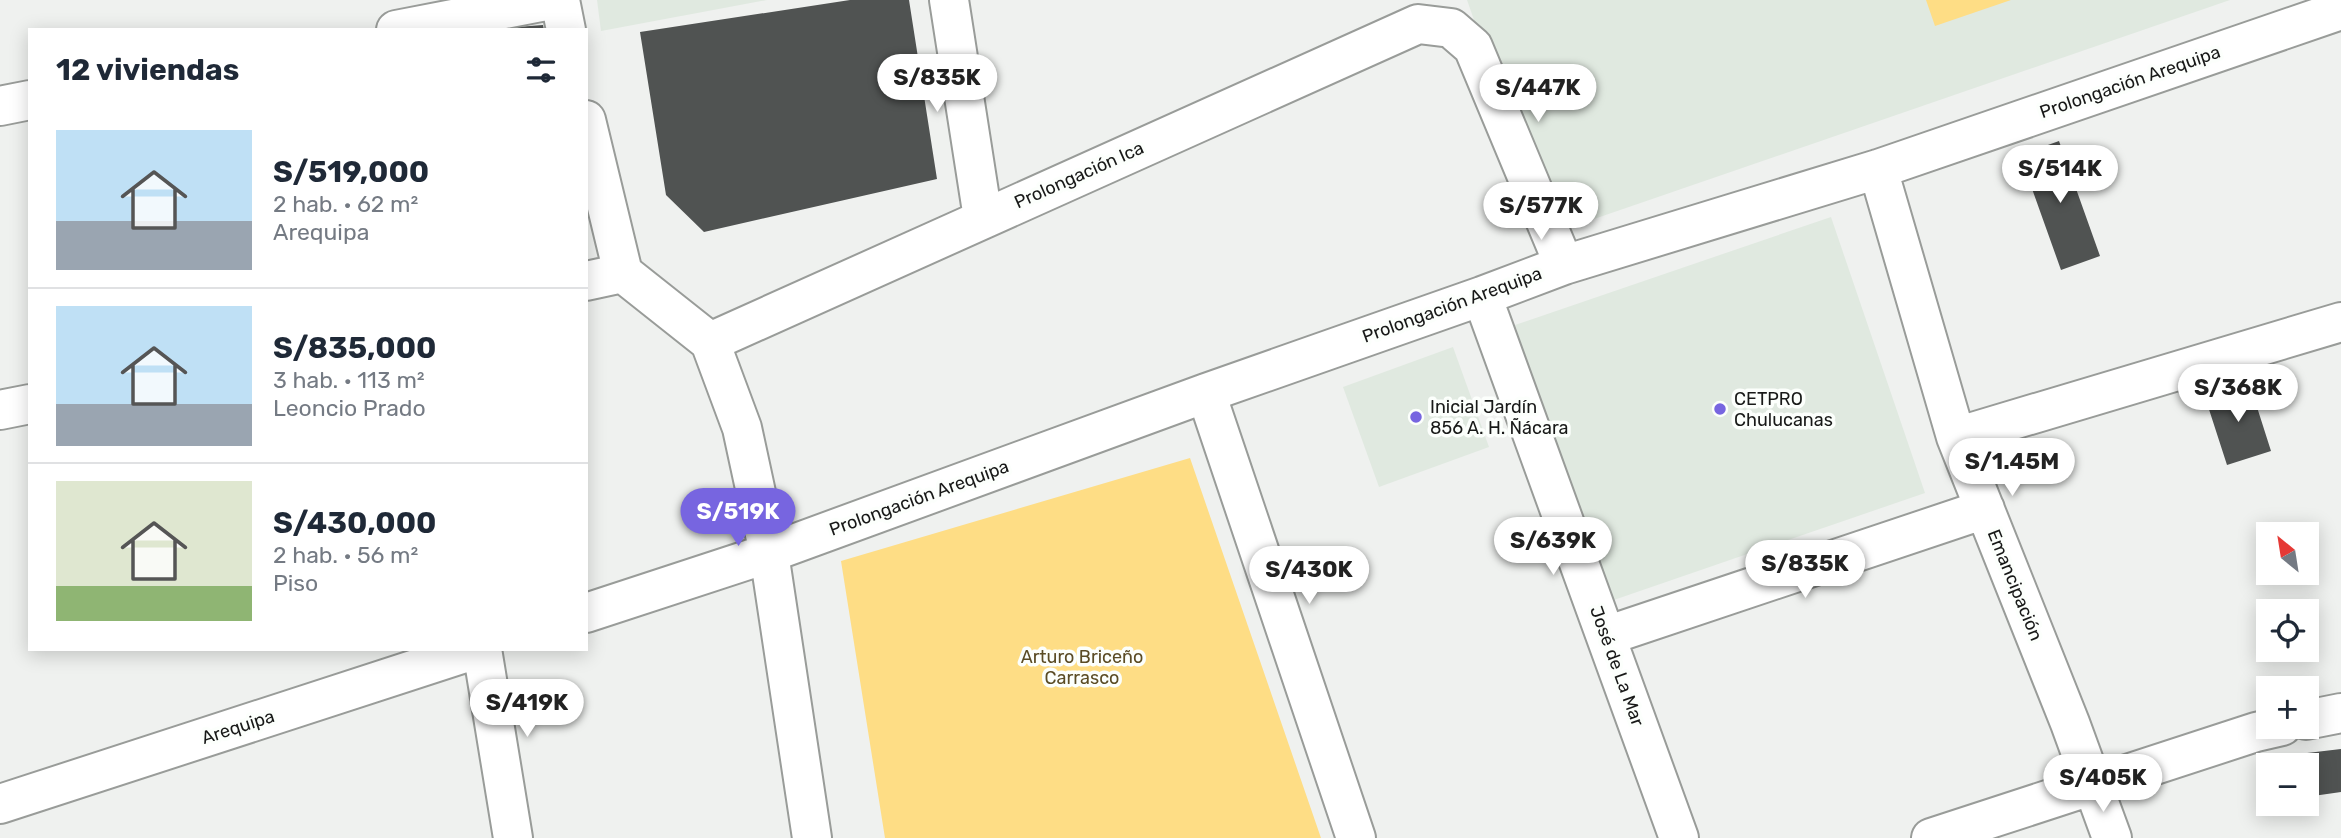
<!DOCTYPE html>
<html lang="es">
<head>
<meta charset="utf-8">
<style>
  body { margin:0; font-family:Rubik,sans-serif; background:#f2f2f3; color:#1f2937; height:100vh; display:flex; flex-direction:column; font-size:26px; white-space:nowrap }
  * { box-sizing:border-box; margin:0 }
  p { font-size:23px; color:#747a83 }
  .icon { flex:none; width:38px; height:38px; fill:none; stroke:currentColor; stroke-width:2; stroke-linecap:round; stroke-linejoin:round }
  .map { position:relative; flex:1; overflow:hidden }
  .drawer { position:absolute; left:28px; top:28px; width:560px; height:623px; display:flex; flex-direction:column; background:#fff; border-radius:0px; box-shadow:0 4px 18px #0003 }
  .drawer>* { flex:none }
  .needle { width:46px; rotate:330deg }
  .buttons { position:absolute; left:2256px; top:522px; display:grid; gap:14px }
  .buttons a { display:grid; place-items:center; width:63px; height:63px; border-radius:0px; background:#fff; box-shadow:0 4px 18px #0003; font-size:35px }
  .price { position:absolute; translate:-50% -60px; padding:0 16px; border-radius:24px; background:#fff; color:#222; font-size:23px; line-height:46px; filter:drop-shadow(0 2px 4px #0008) }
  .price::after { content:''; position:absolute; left:50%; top:42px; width:21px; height:16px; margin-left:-10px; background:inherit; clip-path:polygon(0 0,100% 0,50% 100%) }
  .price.on { background:#7765e0; color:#fff }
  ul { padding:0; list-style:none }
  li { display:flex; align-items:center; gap:21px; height:175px; padding:0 28px }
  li+li { border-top:2px solid #e0e1e3 }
  li span { display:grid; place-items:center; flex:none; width:196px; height:140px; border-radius:0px; color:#555 }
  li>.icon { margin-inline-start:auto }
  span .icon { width:84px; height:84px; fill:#fffc; stroke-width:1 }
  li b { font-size:30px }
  h2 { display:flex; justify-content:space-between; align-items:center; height:84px; padding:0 28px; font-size:30px }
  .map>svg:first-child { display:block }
  .built { fill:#e0e9e0 }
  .green { fill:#fedd85 }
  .building { fill:#505352 }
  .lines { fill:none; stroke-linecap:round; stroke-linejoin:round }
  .minor-casing { stroke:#999c99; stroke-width:42 }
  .minor { stroke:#fff; stroke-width:38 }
  .poi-dot { fill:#7765e0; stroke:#fcfffc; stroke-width:2.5 }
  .labels { text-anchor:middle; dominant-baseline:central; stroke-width:7; stroke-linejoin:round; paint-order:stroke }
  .street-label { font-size:18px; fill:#181918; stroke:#fcfffc }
  .poi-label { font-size:18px; fill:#181918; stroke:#fcfffc; text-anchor:start }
  .park-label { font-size:18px; fill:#5b4c25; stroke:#fcfffc }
</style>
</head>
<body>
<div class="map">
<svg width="2341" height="838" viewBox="0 0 2341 838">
  <rect width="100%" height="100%" fill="#eff1ef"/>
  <!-- built -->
  <path class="built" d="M 597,0 L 767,0 L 601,31 Z
    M 1467,0 L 2230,0 L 1565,229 L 1544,220 Z
    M 1831,217 L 1925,493 L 1608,602 L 1515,325 Z
    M 1453,347 L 1489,447 L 1379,487 L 1343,387 Z"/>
  <!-- green -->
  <path class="green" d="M 1926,0 L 2011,0 L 1935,26 Z
    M 1190,458 L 1321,838 L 885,838 L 841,561 Z"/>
  <!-- building -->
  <path class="building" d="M 850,0 L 909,0 L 937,179 L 704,232 L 666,195 L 640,32 Z
    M 543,25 L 544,30 L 518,30 L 517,27 Z
    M 2059,141 L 2100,256 L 2061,270 L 2020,155 Z
    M 2249,382 L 2271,451 L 2227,465 L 2205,397 Z
    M 2341,749 L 2341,792 L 2306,797 L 2306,765 L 2273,765 L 2272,757 Z"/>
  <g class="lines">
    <defs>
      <path id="minor" d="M 560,0 L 566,30
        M 949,0 L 983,218
        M 396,30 L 551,0
        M 0,106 L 30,100
        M 586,120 L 623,273
        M 1878,169 L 1956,437 L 2070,723 L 2112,838
        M 623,273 L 710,342 L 742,428 L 769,553 L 812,838
        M 586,281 L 623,273
        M 1482,296 L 1679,838
        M 710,342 L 1418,24 L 1451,28 L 1473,47 L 1564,265
        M 1206,393 L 1356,838
        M 0,410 L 30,404
        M 1956,437 L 2341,322
        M 586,613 L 769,553 L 1206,393 L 1482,296 L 1564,265 L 1878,169 L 2341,10
        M 1606,636 L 1985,509
        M 482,649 L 513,838
        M 2306,720 L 2341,713
        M 0,804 L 477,649
        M 1931,838 L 2256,732 L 2282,726"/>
    </defs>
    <!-- minor casing -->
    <use href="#minor" class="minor-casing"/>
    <!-- minor -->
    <use href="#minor" class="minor"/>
  </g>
  <!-- markers -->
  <g class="poi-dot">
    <circle cx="1720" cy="409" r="7"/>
    <circle cx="1416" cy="417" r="7"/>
  </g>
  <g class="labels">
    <!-- street labels -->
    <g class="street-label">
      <text transform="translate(2130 82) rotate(-19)">Prolongación Arequipa</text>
      <text transform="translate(1079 175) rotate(-24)">Prolongación Ica</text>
      <text transform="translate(1452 305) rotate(-20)">Prolongación Arequipa</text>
      <text transform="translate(919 498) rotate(-20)">Prolongación Arequipa</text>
      <text transform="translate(2015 585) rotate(68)">Emancipación</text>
      <text transform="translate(1617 666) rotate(70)">José de La Mar</text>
      <text transform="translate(238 727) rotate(-18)">Arequipa</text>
    </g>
    <!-- poi labels -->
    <g class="poi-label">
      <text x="1734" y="399">CETPRO<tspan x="1734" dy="21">Chulucanas</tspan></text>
      <text x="1430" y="407">Inicial Jardín<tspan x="1430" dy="21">856 A. H. Ñácara</tspan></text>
    </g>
    <!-- park labels -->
    <g class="park-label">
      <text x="1082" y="657">Arturo Briceño<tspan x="1082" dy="21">Carrasco</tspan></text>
    </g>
  </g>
</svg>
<div class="buttons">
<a><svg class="needle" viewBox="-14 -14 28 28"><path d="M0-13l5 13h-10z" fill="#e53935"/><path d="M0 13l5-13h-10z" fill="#747a83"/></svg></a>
<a><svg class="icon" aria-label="locate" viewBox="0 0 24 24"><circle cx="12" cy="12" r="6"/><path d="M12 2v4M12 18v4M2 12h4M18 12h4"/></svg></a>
<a>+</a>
<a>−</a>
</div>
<b class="price" style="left:937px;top:114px">S/835K</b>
<b class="price" style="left:1538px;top:124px">S/447K</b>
<b class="price" style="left:2060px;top:205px">S/514K</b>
<b class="price" style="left:1541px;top:242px">S/577K</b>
<b class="price" style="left:2238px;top:424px">S/368K</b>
<b class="price" style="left:2012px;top:498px">S/1.45M</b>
<b class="price on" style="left:738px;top:548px">S/519K</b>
<b class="price" style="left:1553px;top:577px">S/639K</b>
<b class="price" style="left:1805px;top:600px">S/835K</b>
<b class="price" style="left:1309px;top:606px">S/430K</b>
<b class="price" style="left:527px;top:739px">S/419K</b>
<b class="price" style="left:2103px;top:814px">S/405K</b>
<section class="drawer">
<h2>12 viviendas<svg class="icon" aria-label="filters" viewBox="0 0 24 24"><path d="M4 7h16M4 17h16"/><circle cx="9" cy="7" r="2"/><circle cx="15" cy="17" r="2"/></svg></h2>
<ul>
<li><span style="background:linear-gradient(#bfe0f5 65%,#9aa5b1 0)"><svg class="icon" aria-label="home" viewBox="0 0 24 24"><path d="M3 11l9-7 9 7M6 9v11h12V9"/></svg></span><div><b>S/519,000</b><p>2 hab. · 62 m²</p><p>Arequipa</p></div></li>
<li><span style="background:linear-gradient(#bfe0f5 70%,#9aa5b1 0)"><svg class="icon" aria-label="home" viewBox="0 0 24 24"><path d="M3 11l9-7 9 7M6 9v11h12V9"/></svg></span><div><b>S/835,000</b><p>3 hab. · 113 m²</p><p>Leoncio Prado</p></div></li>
<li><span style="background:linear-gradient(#dfe7d0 75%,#8fb573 0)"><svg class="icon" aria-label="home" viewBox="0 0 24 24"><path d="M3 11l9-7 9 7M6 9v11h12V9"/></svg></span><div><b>S/430,000</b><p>2 hab. · 56 m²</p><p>Piso</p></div></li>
</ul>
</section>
</div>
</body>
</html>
